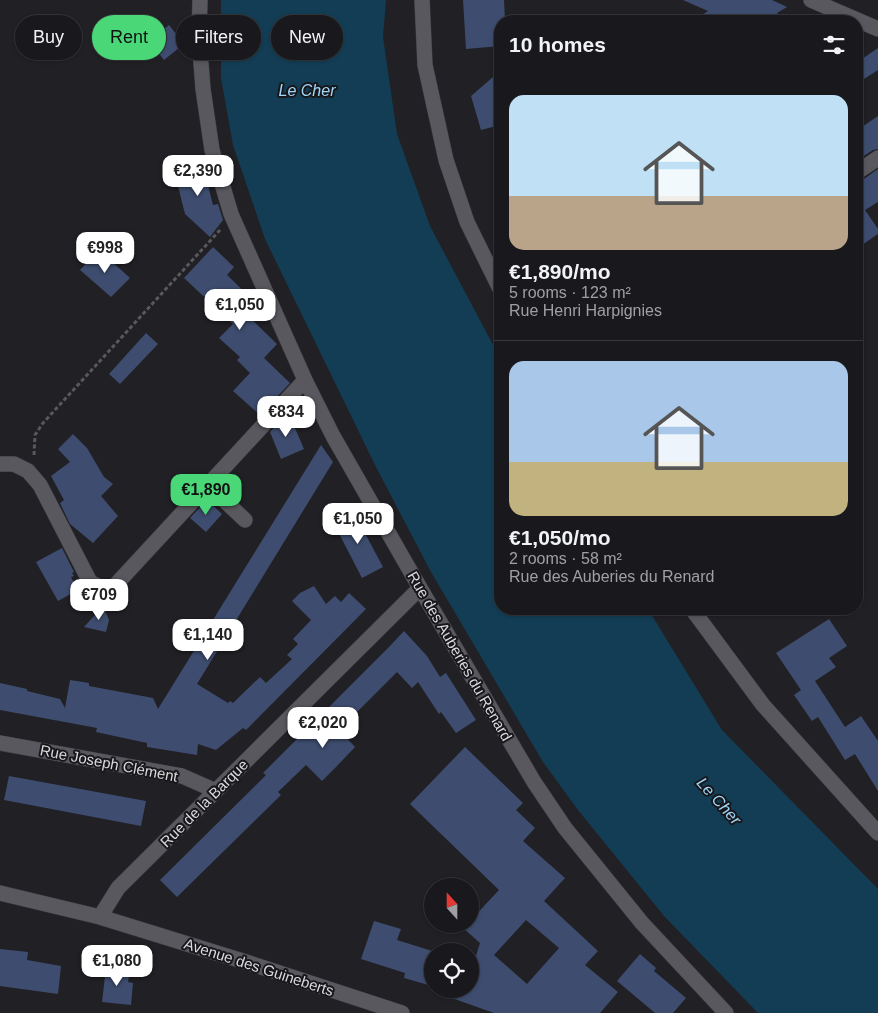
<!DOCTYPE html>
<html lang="en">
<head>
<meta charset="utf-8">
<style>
  body { margin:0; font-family:Arial,sans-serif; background:#262529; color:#f1f3f6; height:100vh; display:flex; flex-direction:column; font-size:19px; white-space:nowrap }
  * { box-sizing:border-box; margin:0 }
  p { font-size:16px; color:#9fa0a3 }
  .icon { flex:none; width:28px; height:28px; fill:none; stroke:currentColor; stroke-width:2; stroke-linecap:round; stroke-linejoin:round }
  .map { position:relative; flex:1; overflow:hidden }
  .sheet { position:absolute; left:494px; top:15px; width:369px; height:600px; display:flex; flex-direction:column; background:#19181c; border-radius:20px; box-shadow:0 1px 4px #0004,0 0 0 1px #37373b }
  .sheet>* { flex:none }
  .top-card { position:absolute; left:15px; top:15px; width:404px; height:45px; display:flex; gap:10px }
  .needle { width:32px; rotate:339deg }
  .controls { position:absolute; left:424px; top:878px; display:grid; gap:10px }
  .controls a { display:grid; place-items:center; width:55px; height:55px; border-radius:50%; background:#19181c; box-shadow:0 1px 4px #0004,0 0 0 1px #37373b; font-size:25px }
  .price { position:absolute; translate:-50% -42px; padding:0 11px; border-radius:10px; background:#fff; color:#222; font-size:16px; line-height:32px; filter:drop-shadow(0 1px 2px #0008) }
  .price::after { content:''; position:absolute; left:50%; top:30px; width:15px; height:11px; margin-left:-8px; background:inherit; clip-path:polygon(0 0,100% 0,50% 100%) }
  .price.active { background:#49d778; color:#111 }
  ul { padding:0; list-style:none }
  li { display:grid; align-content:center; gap:10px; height:265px; padding:0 15px }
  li+li { border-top:1px solid #37373b }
  li span { display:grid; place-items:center; height:155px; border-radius:15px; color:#555 }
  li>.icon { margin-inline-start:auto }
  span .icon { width:90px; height:90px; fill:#fffc; stroke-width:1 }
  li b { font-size:21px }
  h2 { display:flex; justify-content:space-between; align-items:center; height:60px; padding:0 15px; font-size:21px }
  .chip { padding:0 18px; border-radius:22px; background:#19181c; box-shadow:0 1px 4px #0004,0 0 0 1px #37373b; font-size:18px; line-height:45px }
  .chip.active { background:#49d778; color:#111 }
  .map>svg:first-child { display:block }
  .water { fill:#133d54 }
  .building { fill:#3e4d6f; fill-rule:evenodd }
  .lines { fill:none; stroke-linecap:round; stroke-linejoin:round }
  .minor-casing { stroke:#3d3c3f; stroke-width:16 }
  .path { stroke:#59585c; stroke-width:3; stroke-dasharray:4 2.5; stroke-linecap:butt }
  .minor { stroke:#59585e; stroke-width:15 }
  .labels { text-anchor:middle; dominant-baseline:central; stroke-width:4; stroke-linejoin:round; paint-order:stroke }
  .street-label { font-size:15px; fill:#dad9dc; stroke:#18171b }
  .water-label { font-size:16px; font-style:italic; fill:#a0d6f8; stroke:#18171b }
</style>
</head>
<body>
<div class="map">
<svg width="878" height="1013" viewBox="0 0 878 1013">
  <rect width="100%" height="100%" fill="#212025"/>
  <!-- water -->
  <path class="water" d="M 221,0 L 386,0 L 383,37 L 397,134 L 430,226 L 500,358 L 500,609 L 648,609 L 722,730 L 878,889 L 878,1013 L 758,1013 L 664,916 L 578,810 L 543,762 L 431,572 L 376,467 L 265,239 L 233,145 L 221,78 Z"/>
  <!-- building -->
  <path class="building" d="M 463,0 L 504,0 L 505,21 L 500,21 L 500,46 L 466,49 Z
    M 683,0 L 772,0 L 787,7 L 777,13 L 783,21 L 693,21 L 708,11 Z
    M 169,25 L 184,44 L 164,60 L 149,41 Z
    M 878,48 L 878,70 L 856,84 L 856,63 Z
    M 500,71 L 500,125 L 481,130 L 471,96 Z
    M 878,116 L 878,149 L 873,150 L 856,161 L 856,131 Z
    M 186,159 L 195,164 L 202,162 L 213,205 L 218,204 L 223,220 L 210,237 L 185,214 L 174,170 L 179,168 Z
    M 878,169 L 878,202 L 865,210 L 878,229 L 878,234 L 856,249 L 856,182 L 861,181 Z
    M 213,247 L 234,267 L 227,275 L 253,300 L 243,311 L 277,344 L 264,358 L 290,383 L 260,415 L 233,391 L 250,373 L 237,360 L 240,357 L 219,338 L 233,324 L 184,278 Z
    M 99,250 L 130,278 L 111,297 L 80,270 Z
    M 146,333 L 158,344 L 120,384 L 109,374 Z
    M 288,412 L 304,449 L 281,459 L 270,432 Z
    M 73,434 L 87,448 L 104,477 L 113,484 L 101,496 L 118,516 L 93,543 L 70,524 L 60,503 L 64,500 L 51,476 L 70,462 L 58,449 Z
    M 321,445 L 333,462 L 197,684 L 228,703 L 230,701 L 233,703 L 260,677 L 266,683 L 292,659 L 287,655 L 298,644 L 293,639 L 311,620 L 292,601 L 300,593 L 314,586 L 326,604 L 335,596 L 341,602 L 349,593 L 366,609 L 246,730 L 243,728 L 216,750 L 198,744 L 197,755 L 147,747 L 147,743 L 96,732 L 97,728 L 0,710 L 0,683 L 27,689 L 27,691 L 60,699 L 65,708 L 70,680 L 89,683 L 89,686 L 153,698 L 158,709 Z
    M 207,500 L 222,514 L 206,532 L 190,518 Z
    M 353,511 L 383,567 L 362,578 L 333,522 Z
    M 62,548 L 74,572 L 72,573 L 74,576 L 71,577 L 78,590 L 58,601 L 36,562 Z
    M 103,606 L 109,620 L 106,632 L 84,627 Z
    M 829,619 L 847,646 L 829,658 L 836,667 L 815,681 L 845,727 L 861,716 L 878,741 L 878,791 L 855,754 L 845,760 L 818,717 L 812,721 L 794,695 L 801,690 L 776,653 Z
    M 404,631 L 427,656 L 440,677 L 446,673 L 476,720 L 456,733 L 441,712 L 439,714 L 418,682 L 412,688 L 397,672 L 339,730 L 355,747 L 336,767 L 322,781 L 306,765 L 278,792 L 281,795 L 177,897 L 160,880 L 266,775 L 263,773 L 388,648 Z
    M 465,747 L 523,803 L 516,810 L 535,828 L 523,841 L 565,878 L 544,901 L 598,951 L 585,965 L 618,992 L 600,1013 L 494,1013 L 432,991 L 432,989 L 470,989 L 470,975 L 480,943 L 463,928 L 467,924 L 470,924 L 470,921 L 499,890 L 410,804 ZM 526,920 L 559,948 L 527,984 L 494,955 Z
    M 9,776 L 146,801 L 141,826 L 4,800 Z
    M 374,921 L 401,929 L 397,940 L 432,951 L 432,986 L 404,978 L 405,973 L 361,959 Z
    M 0,949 L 28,952 L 27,960 L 61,966 L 58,994 L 0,986 Z
    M 640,954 L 656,968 L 654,971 L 686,998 L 673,1013 L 655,1013 L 617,981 Z
    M 106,968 L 130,971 L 128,982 L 133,983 L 131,1005 L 102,1002 Z"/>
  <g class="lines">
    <defs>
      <path id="minor" d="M 200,0 L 199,37 L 203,89 L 212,150 L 231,214 L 305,380 L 333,436 L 420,588 L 534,782 L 565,828 L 642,923 L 726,1013
        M 422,0 L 425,65 L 446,160 L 467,222 L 500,289
        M 811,0 L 878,29
        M 856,173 L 878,158
        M 0,464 L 14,464 L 28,471 L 40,485 L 90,582 L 109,592 L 305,380
        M 208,485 L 245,520
        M 692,609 L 763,705 L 878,833
        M 0,743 L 182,776 L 216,791
        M 0,893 L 100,917 L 249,963 L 402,1013
        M 100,917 L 118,888 L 420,588"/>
    </defs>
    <!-- minor casing -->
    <use href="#minor" class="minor-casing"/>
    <!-- path -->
    <path class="path" d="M 34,455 L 35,435 L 43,423 L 220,230"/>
    <!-- minor -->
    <use href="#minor" class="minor"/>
  </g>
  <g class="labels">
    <!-- street labels -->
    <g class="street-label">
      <text transform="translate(460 656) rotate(60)">Rue des Auberies du Renard</text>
      <text transform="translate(109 763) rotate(11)">Rue Joseph Clément</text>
      <text transform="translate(204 803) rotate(-45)">Rue de la Barque</text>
      <text transform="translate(259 967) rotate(18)">Avenue des Guineberts</text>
    </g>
    <!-- water labels -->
    <g class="water-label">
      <text x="307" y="90">Le Cher</text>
      <text transform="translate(719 801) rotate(48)">Le Cher</text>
    </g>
  </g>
</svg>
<div class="controls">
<a><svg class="needle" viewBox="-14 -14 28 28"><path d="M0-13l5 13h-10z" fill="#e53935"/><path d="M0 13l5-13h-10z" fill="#9fa0a3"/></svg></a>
<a><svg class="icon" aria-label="locate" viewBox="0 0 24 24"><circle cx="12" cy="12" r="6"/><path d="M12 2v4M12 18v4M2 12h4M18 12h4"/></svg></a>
</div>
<b class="price" style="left:198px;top:197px">€2,390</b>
<b class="price" style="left:105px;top:274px">€998</b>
<b class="price" style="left:240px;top:331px">€1,050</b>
<b class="price" style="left:286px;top:438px">€834</b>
<b class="price active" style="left:206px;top:516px">€1,890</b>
<b class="price" style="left:358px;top:545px">€1,050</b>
<b class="price" style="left:99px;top:621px">€709</b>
<b class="price" style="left:208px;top:661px">€1,140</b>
<b class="price" style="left:323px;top:749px">€2,020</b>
<b class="price" style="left:117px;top:987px">€1,080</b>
<div class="top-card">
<a class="chip">Buy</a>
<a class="chip active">Rent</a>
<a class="chip">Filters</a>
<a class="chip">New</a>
</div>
<section class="sheet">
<h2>10 homes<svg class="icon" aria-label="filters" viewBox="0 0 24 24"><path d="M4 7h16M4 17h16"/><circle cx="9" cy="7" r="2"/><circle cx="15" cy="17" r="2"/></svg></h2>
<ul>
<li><span style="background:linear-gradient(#bfe0f5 65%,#b9a48a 0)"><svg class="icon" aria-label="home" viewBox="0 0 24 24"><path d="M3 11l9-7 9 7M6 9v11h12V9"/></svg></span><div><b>€1,890/mo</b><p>5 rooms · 123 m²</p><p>Rue Henri Harpignies</p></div></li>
<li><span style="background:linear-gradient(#a9c7e8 65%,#c2b280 0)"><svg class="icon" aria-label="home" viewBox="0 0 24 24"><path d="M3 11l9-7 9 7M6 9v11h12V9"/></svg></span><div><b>€1,050/mo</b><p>2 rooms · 58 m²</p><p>Rue des Auberies du Renard</p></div></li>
</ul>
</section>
</div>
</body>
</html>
